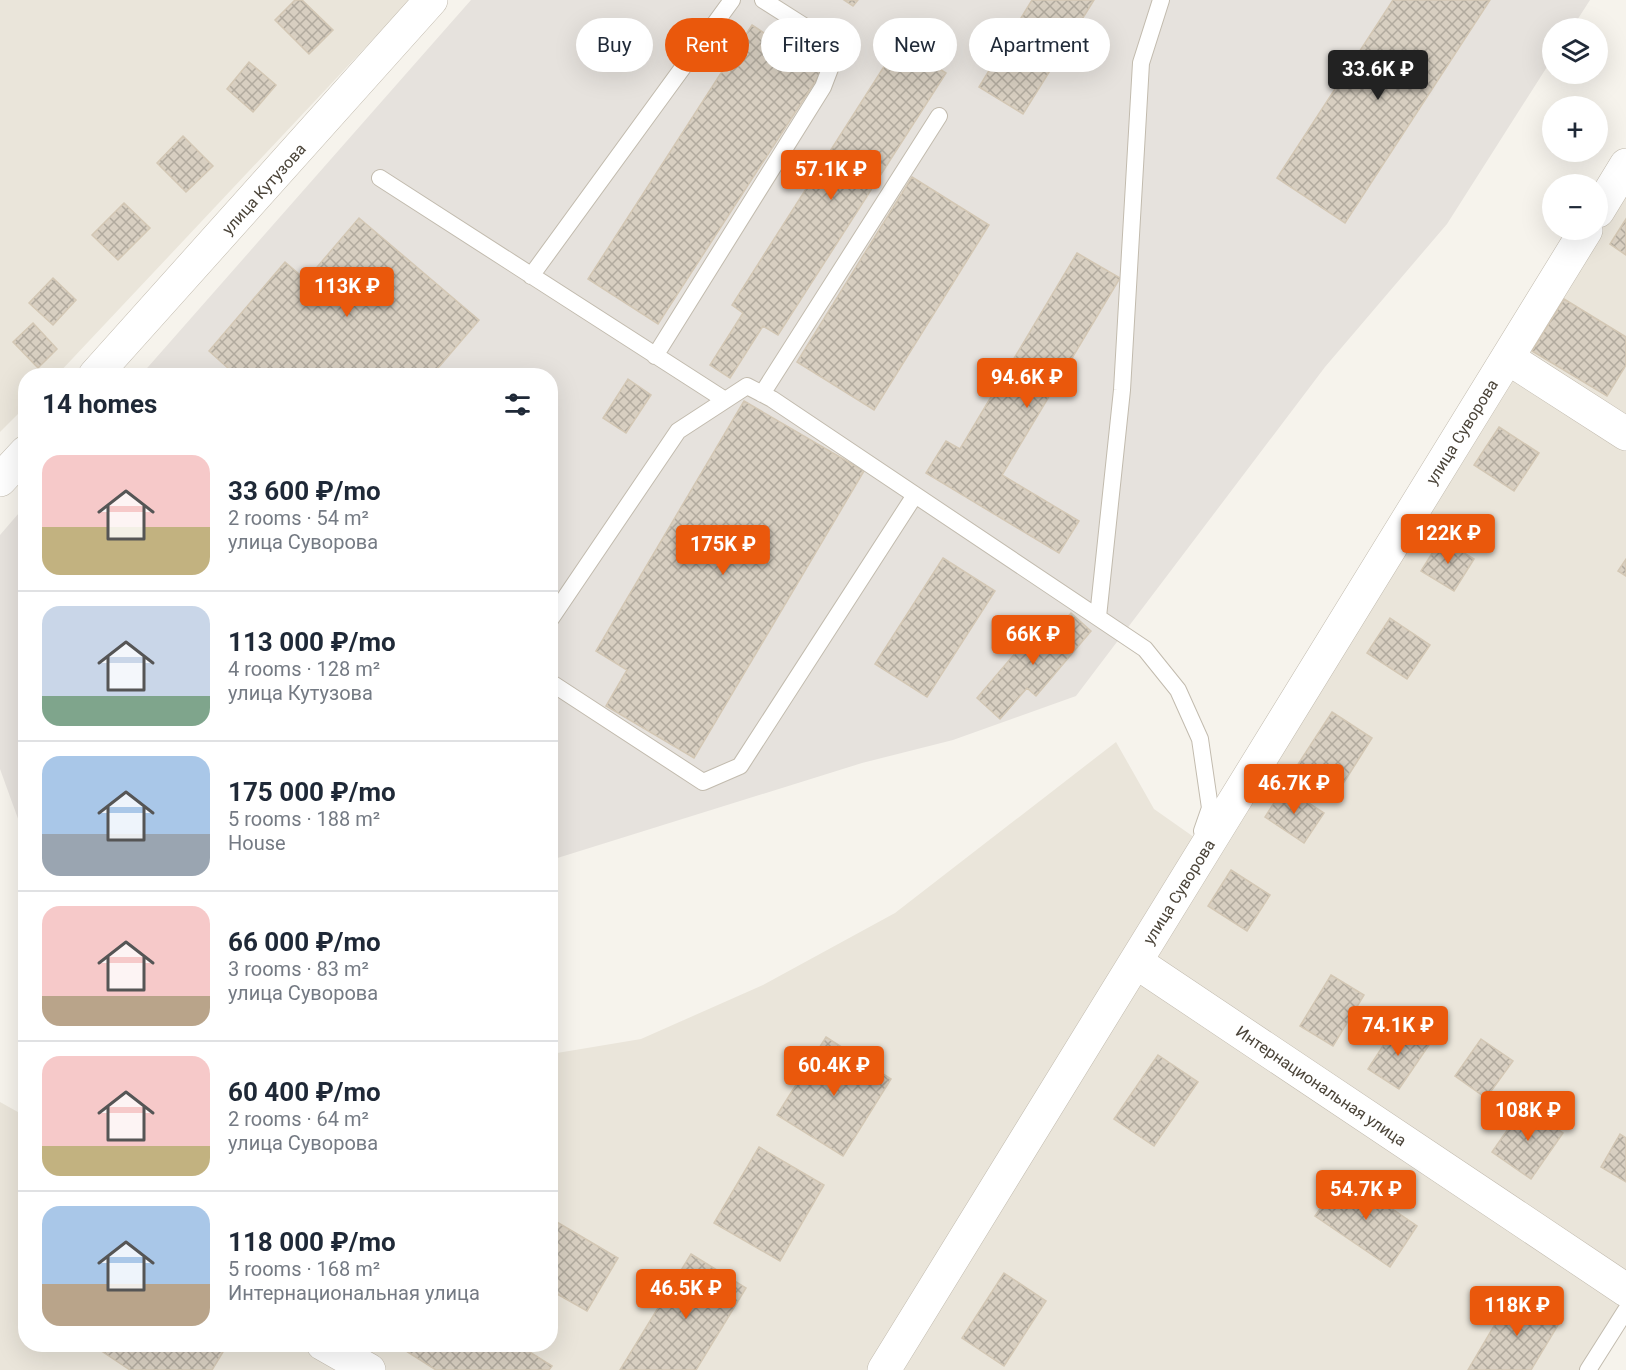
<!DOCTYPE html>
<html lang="en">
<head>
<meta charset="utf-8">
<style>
  body { margin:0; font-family:Roboto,sans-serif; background:#f6f6f7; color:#1f2937; height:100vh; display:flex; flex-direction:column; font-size:22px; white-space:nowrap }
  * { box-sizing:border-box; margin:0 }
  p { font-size:20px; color:#747a83 }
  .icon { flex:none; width:33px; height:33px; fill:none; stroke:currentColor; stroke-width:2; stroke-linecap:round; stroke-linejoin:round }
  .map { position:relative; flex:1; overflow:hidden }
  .drawer { position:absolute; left:18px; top:368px; width:540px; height:984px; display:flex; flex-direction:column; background:#fff; border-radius:24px; box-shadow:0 6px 24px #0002 }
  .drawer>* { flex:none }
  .top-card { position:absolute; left:576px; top:18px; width:570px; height:54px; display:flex; gap:12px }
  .fabs { position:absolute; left:1542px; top:18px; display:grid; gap:12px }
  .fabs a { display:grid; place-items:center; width:66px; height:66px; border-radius:50%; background:#fff; box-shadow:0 6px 24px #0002; font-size:30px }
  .price { position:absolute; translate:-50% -51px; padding:0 14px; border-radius:6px; background:#ea580c; color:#fff; font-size:20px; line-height:39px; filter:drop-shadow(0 2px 3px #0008) }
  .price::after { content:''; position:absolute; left:50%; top:36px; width:18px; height:14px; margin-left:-9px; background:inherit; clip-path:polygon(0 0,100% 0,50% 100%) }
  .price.on { background:#222; color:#fff }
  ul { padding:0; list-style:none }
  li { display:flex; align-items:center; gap:18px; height:150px; padding:0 24px }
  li+li { border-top:2px solid #e0e1e3 }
  li span { display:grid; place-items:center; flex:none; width:168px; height:120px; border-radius:18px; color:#555 }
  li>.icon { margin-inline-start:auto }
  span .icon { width:72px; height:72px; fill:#fffc; stroke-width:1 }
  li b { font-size:26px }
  h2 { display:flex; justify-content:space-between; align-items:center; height:72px; padding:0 24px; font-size:26px }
  .pill { padding:0 21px; border-radius:27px; background:#fff; box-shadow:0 6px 24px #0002; font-size:21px; line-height:54px }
  .pill.on { background:#ea580c; color:#fff }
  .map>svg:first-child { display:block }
  .residential { fill:#eae5da }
  .industrial { fill:#e6e2dd }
  .building { fill:url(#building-cross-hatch); stroke:#d3c7b4; stroke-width:1.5 }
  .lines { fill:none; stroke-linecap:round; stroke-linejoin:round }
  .service-casing { stroke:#c2bbae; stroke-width:18 }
  .minor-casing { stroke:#c2bbae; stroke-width:34 }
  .service { stroke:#fff; stroke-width:16 }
  .minor { stroke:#fff; stroke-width:33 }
  .labels { text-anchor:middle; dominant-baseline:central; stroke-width:4.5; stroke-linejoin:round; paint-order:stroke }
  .street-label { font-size:16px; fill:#4b4439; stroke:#fff }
</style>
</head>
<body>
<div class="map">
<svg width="1626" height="1370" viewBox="0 0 1626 1370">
  <defs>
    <pattern id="building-cross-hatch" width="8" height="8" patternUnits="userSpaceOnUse" patternTransform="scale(1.5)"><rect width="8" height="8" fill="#d8cfc1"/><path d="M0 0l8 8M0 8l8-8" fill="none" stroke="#b1aa9e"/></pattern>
  </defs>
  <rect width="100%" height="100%" fill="#f6f3ec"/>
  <!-- residential -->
  <path class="residential" d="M 0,0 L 410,0 L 57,375 L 26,375 L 25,407 L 0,432 Z
    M 1626,171 L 1626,1301 L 1582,1370 L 0,1370 L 0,1102 L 25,1116 L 26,1344 L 550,1344 L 551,1054 L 641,1039 L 763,985 L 895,913 L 1116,742 L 1154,809 L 1218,854 Z"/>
  <!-- industrial -->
  <path class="industrial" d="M 471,0 L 1590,0 L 1572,28 L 1552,28 L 1552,59 L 1447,224 L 1325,367 L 1076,696 L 953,740 L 862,763 L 551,860 L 550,375 L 141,375 Z
    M 25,506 L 25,838 L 0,769 L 0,535 Z"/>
  <!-- building -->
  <path class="building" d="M 295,0 L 302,0 L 333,30 L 309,54 L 275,20 Z
    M 844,0 L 858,0 L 853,6 Z
    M 1032,0 L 1094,0 L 1023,114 L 979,87 Z
    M 1393,0 L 1490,0 L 1345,223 L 1277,178 Z
    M 752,25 L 822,71 L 658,324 L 588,279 Z
    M 899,43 L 946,73 L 778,335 L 763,326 L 730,378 L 710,365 L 743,313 L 732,305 Z
    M 249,62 L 276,85 L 253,112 L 227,89 Z
    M 183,136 L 213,166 L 186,192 L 157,163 Z
    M 912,177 L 989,225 L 874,410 L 797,362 Z
    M 124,203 L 150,228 L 118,260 L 92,235 Z
    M 359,218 L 479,320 L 432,375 L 224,375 L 229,369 L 209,351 L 285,262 L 306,280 Z
    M 1626,219 L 1626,255 L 1610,244 Z
    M 1077,253 L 1120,278 L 1002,475 L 1079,521 L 1059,553 L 926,473 L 946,441 L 960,449 Z
    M 53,278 L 76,300 L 53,325 L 29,303 Z
    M 1564,299 L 1626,337 L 1626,365 L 1607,396 L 1532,351 Z
    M 33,323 L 57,349 L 38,368 L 13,342 Z
    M 628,379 L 651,395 L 626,433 L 603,418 Z
    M 744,401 L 864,471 L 694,758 L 606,706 L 627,670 L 596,651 Z
    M 1499,427 L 1539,453 L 1514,491 L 1474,465 Z
    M 1441,539 L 1474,559 L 1454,591 L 1421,571 Z
    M 943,558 L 995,591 L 927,697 L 875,664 Z
    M 1626,559 L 1626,576 L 1618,571 Z
    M 1071,613 L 1091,631 L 1036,696 L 1027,688 L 1000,719 L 977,698 L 1034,631 L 1047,641 Z
    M 1390,618 L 1430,645 L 1407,679 L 1367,653 Z
    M 1332,712 L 1372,738 L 1334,798 L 1293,772 Z
    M 1284,787 L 1324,813 L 1304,843 L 1265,817 Z
    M 1231,870 L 1270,895 L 1247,931 L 1208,906 Z
    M 1331,975 L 1364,995 L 1333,1046 L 1300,1026 Z
    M 1397,1024 L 1429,1045 L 1399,1089 L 1368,1069 Z
    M 826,1037 L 891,1079 L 843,1156 L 777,1115 Z
    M 1481,1039 L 1513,1061 L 1486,1098 L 1455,1076 Z
    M 1158,1055 L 1198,1082 L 1154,1146 L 1114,1119 Z
    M 1524,1106 L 1563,1133 L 1531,1179 L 1492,1152 Z
    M 1620,1134 L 1626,1138 L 1626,1182 L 1601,1167 Z
    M 759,1147 L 824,1185 L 780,1261 L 714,1223 Z
    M 1343,1175 L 1417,1226 L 1390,1267 L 1315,1216 Z
    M 550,1218 L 618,1258 L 587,1311 L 550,1290 Z
    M 691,1254 L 746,1288 L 696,1370 L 620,1370 Z
    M 1004,1273 L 1046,1301 L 1004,1366 L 962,1338 Z
    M 1514,1292 L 1561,1320 L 1531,1370 L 1468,1370 Z
    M 91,1344 L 221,1344 L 226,1347 L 212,1370 L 130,1370 Z
    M 395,1344 L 517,1344 L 552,1366 L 549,1370 L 436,1370 Z"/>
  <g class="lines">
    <defs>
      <path id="service" d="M 380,178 L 725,400
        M 531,276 L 732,0
        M 655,356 L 823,87 L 836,53 L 804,26 L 763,0
        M 762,394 L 939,116
        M 1098,617 L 1122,390 L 1141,63 L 1161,0
        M 550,620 L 678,431 L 747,386 L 772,399 L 1145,649 L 1178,690 L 1200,739 L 1210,808 L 1202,831
        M 550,682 L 703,782 L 740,766 L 915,495
        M 1588,1370 L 1626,1310"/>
      <path id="minor" d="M 1598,211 L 1626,165
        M 1508,358 L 1626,434
        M 95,375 L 431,0
        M 0,480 L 26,452
        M 1136,962 L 1626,1290
        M 323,1344 L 369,1370
        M 884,1370 L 1586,230"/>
    </defs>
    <!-- service casing -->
    <use href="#service" class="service-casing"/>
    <!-- minor casing -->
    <use href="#minor" class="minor-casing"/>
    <!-- service -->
    <use href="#service" class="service"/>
    <!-- minor -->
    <use href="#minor" class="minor"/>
  </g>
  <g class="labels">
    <!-- street labels -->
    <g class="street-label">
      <text transform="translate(264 189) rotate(-48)">улица Кутузова</text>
      <text transform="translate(1462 432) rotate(-58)">улица Суворова</text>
      <text transform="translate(1179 892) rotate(-58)">улица Суворова</text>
      <text transform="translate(1321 1086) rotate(34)">Интернациональная улица</text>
    </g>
  </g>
</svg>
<div class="fabs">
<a><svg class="icon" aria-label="layers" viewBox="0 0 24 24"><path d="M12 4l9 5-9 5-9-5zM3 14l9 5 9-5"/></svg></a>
<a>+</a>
<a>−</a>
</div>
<b class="price on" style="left:1378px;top:101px">33.6K ₽</b>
<b class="price" style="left:831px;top:201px">57.1K ₽</b>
<b class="price" style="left:347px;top:318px">113K ₽</b>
<b class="price" style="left:1027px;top:409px">94.6K ₽</b>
<b class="price" style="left:1448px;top:565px">122K ₽</b>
<b class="price" style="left:723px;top:576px">175K ₽</b>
<b class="price" style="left:1033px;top:666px">66K ₽</b>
<b class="price" style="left:1294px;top:815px">46.7K ₽</b>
<b class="price" style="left:1398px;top:1057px">74.1K ₽</b>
<b class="price" style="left:834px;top:1097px">60.4K ₽</b>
<b class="price" style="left:1528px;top:1142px">108K ₽</b>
<b class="price" style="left:1366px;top:1221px">54.7K ₽</b>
<b class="price" style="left:686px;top:1320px">46.5K ₽</b>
<b class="price" style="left:1517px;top:1337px">118K ₽</b>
<div class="top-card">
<a class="pill">Buy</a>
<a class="pill on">Rent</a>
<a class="pill">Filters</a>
<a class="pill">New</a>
<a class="pill">Apartment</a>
</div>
<section class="drawer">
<h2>14 homes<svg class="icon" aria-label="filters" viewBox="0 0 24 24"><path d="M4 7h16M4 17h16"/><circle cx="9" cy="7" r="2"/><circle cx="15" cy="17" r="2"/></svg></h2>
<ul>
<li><span style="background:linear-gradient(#f6c9c9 60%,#c2b280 0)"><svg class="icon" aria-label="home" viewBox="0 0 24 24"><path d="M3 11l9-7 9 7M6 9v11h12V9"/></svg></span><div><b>33 600 ₽/mo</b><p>2 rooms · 54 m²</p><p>улица Суворова</p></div></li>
<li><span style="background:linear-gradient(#c9d6e8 75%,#7fa58c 0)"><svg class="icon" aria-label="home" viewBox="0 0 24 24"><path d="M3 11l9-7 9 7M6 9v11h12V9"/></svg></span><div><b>113 000 ₽/mo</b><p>4 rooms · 128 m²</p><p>улица Кутузова</p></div></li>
<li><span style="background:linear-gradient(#a9c7e8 65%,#9aa5b1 0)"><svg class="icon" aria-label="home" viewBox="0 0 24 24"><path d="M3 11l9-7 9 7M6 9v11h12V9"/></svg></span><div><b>175 000 ₽/mo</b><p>5 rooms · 188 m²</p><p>House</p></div></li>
<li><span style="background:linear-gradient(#f6c9c9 75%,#b9a48a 0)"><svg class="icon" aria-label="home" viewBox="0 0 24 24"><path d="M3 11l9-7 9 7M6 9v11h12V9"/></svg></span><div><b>66 000 ₽/mo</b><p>3 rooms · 83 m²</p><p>улица Суворова</p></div></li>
<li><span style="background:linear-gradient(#f6c9c9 75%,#c2b280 0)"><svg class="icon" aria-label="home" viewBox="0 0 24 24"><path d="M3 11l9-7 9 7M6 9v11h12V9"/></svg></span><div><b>60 400 ₽/mo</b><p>2 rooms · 64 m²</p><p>улица Суворова</p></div></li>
<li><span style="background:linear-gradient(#a9c7e8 65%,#b9a48a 0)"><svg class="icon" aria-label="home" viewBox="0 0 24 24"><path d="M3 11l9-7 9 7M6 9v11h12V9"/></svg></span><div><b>118 000 ₽/mo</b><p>5 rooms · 168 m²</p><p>Интернациональная улица</p></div></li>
</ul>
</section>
</div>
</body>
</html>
